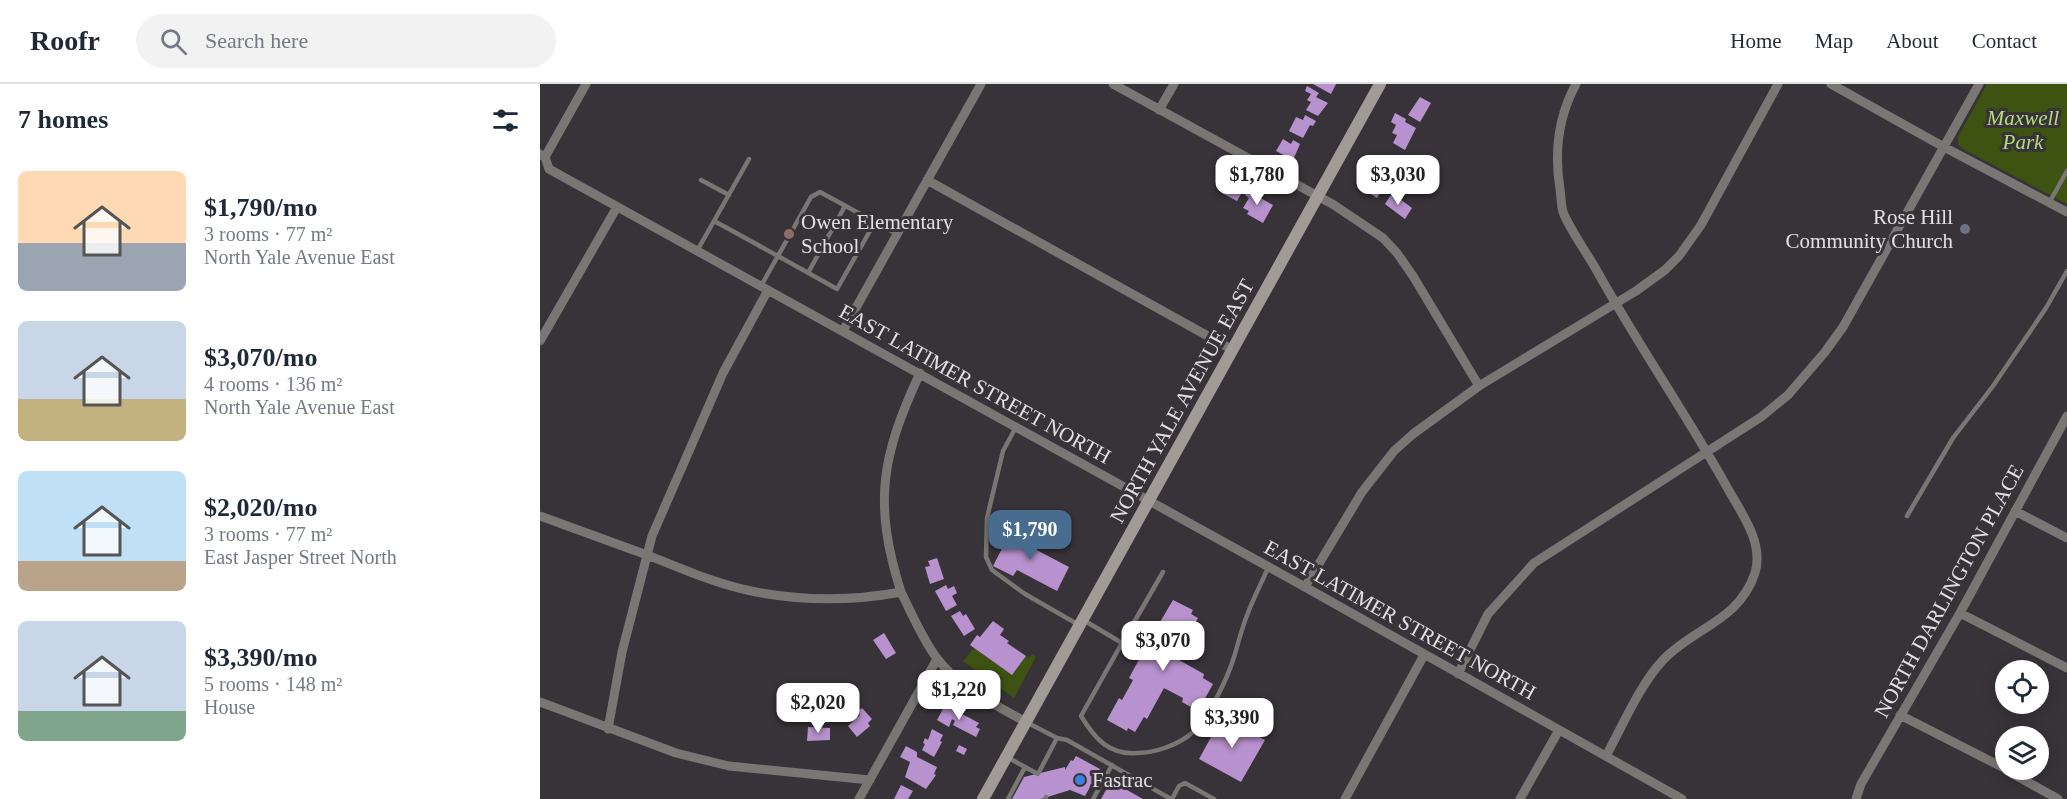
<!DOCTYPE html>
<html lang="en">
<head>
<meta charset="utf-8">
<style>
  body { margin:0; font-family:Georgia,serif; background:#f2f2f3; color:#1f2937; height:100vh; display:flex; flex-direction:column; font-size:22px; white-space:nowrap }
  * { box-sizing:border-box; margin:0 }
  p { font-size:20px; color:#747a83 }
  .icon { flex:none; width:33px; height:33px; fill:none; stroke:currentColor; stroke-width:2; stroke-linecap:round; stroke-linejoin:round }
  .map { position:relative; flex:1; overflow:hidden }
  .side { display:flex; flex-direction:column; background:#fff; width:540px }
  .side>* { flex:none }
  .fabs { position:absolute; left:1455px; top:576px; display:grid; gap:12px }
  .fabs a { display:grid; place-items:center; width:54px; height:54px; border-radius:50%; background:#fff; box-shadow:0 3px 15px #0003; font-size:30px }
  .price { position:absolute; translate:-50% -51px; padding:0 14px; border-radius:12px; background:#fff; color:#222; font-size:20px; line-height:39px; filter:drop-shadow(0 2px 3px #0008) }
  .price::after { content:''; position:absolute; left:50%; top:36px; width:18px; height:14px; margin-left:-9px; background:inherit; clip-path:polygon(0 0,100% 0,50% 100%) }
  .price.current { background:#486c8e; color:#fff }
  ul { padding:0; list-style:none }
  li { display:flex; align-items:center; gap:18px; height:150px; padding:0 18px }
  li span { display:grid; place-items:center; flex:none; width:168px; height:120px; border-radius:9px; color:#555 }
  li>.icon { margin-inline-start:auto }
  span .icon { width:72px; height:72px; fill:#fffc; stroke-width:1 }
  li b { font-size:26px }
  h2 { display:flex; justify-content:space-between; align-items:center; height:72px; padding:0 18px; font-size:26px }
  header { display:flex; align-items:center; gap:36px; box-sizing:border-box; height:84px; padding:0 30px; background:#fff; border-bottom:2px solid #e0e1e3 }
  header strong { font-size:28px }
  nav { display:flex; gap:33px; margin-inline-start:auto; font-size:21px }
  .search { width:420px; height:54px; background:#f2f2f3; display:flex; align-items:center; gap:15px; box-sizing:border-box; padding:0 21px; border-radius:33px; color:#747a83; font-size:22px }
  main { display:flex; flex:1; min-height:0 }
  .map>svg:first-child { display:block }
  .green { fill:#3e5212 }
  .building { fill:#b892ce }
  .lines { fill:none; stroke-linecap:round; stroke-linejoin:round }
  .service { stroke:#7a7674; stroke-width:4.5 }
  .minor { stroke:#7a7674; stroke-width:9 }
  .secondary { stroke:#a09b97; stroke-width:12 }
  .worship-dot { fill:#6b7280; stroke:#383338; stroke-width:2 }
  .education-dot { fill:#8d6e63; stroke:#383338; stroke-width:2 }
  .shop-dot { fill:#3f7fe0; stroke:#383338; stroke-width:2 }
  .labels { text-anchor:middle; dominant-baseline:central; stroke-width:6; stroke-linejoin:round; paint-order:stroke }
  .park-label { font-size:21px; font-style:italic; fill:#b7da7d; stroke:#383338 }
  .poi-label { font-size:21px; fill:#e3e0e3; stroke:#383338; text-anchor:start }
  .street-label { font-size:21px; fill:#e3e0e3; stroke:#383338 }
</style>
</head>
<body>
<header>
<strong>Roofr</strong>
<div class="search"><svg class="icon" aria-label="search" viewBox="0 0 24 24"><circle cx="10" cy="10" r="6"/><path d="M15 15l6 6"/></svg>Search here</div>
<nav><a>Home</a><a>Map</a><a>About</a><a>Contact</a></nav>
</header>
<main>
<section class="side">
<h2>7 homes<svg class="icon" aria-label="filters" viewBox="0 0 24 24"><path d="M4 7h16M4 17h16"/><circle cx="9" cy="7" r="2"/><circle cx="15" cy="17" r="2"/></svg></h2>
<ul>
<li><span style="background:linear-gradient(#ffd9b3 60%,#9aa5b1 0)"><svg class="icon" aria-label="home" viewBox="0 0 24 24"><path d="M3 11l9-7 9 7M6 9v11h12V9"/></svg></span><div><b>$1,790/mo</b><p>3 rooms · 77 m²</p><p>North Yale Avenue East</p></div></li>
<li><span style="background:linear-gradient(#c9d6e8 65%,#c2b280 0)"><svg class="icon" aria-label="home" viewBox="0 0 24 24"><path d="M3 11l9-7 9 7M6 9v11h12V9"/></svg></span><div><b>$3,070/mo</b><p>4 rooms · 136 m²</p><p>North Yale Avenue East</p></div></li>
<li><span style="background:linear-gradient(#bfe0f5 75%,#b9a48a 0)"><svg class="icon" aria-label="home" viewBox="0 0 24 24"><path d="M3 11l9-7 9 7M6 9v11h12V9"/></svg></span><div><b>$2,020/mo</b><p>3 rooms · 77 m²</p><p>East Jasper Street North</p></div></li>
<li><span style="background:linear-gradient(#c9d6e8 75%,#7fa58c 0)"><svg class="icon" aria-label="home" viewBox="0 0 24 24"><path d="M3 11l9-7 9 7M6 9v11h12V9"/></svg></span><div><b>$3,390/mo</b><p>5 rooms · 148 m²</p><p>House</p></div></li>
</ul>
</section>
<div class="map">
<svg width="1527" height="715" viewBox="0 0 1527 715">
  <rect width="100%" height="100%" fill="#383338"/>
  <!-- green -->
  <path class="green" d="M 1447,0 L 1527,0 L 1527,120 L 1423,65 L 1418,60 L 1418,53 Z
    M 434,564 L 472,591 L 486,572 L 489,574 L 492,570 L 496,573 L 474,614 L 423,577 Z"/>
  <!-- building -->
  <path class="building" d="M 773,0 L 796,0 L 791,10 Z
    M 767,2 L 779,9 L 776,13 L 788,19 L 778,32 L 766,26 L 771,18 L 767,16 L 771,10 L 765,7 Z
    M 880,13 L 891,19 L 880,38 L 868,31 Z
    M 855,29 L 866,35 L 865,38 L 876,44 L 865,66 L 853,59 L 857,51 L 852,49 L 856,41 L 851,38 Z
    M 765,31 L 776,37 L 773,42 L 770,41 L 763,54 L 749,47 L 756,33 L 763,36 Z
    M 743,55 L 751,60 L 753,56 L 760,60 L 753,76 L 736,67 Z
    M 839,83 L 851,90 L 837,114 L 826,107 Z
    M 688,97 L 704,105 L 697,117 L 682,109 Z
    M 710,102 L 720,108 L 717,112 L 733,121 L 723,139 L 707,130 L 709,127 L 703,124 L 709,114 L 705,111 Z
    M 852,109 L 872,124 L 865,135 L 845,120 Z
    M 473,443 L 493,454 L 489,462 L 529,483 L 517,507 L 477,486 L 473,492 L 453,482 Z
    M 397,474 L 404,495 L 390,500 L 385,483 L 390,482 L 388,477 Z
    M 406,501 L 408,505 L 414,502 L 417,509 L 412,512 L 417,521 L 406,527 L 395,507 Z
    M 633,516 L 653,526 L 651,530 L 658,534 L 650,549 L 653,550 L 639,576 L 664,590 L 663,594 L 673,600 L 658,627 L 642,618 L 643,614 L 624,604 L 607,635 L 604,633 L 595,648 L 588,644 L 587,647 L 567,636 L 579,614 L 582,616 L 593,596 L 589,594 L 609,557 L 613,559 L 623,540 L 620,538 Z
    M 420,527 L 423,532 L 426,530 L 435,545 L 424,552 L 411,532 Z
    M 453,537 L 464,545 L 460,551 L 469,557 L 467,559 L 486,572 L 472,591 L 430,561 L 437,551 L 440,553 Z
    M 344,549 L 356,569 L 346,575 L 333,556 Z
    M 405,621 L 439,639 L 436,643 L 440,645 L 436,653 L 413,641 L 415,637 L 412,635 L 409,643 L 397,636 Z
    M 322,624 L 332,635 L 328,639 L 330,642 L 317,653 L 308,642 L 320,631 L 317,628 Z
    M 682,633 L 725,656 L 701,698 L 659,675 Z
    M 268,643 L 290,644 L 290,656 L 267,657 Z
    M 392,645 L 403,651 L 400,657 L 402,658 L 394,673 L 382,666 L 385,660 L 383,659 L 385,654 L 388,656 Z
    M 419,661 L 427,665 L 424,671 L 416,667 Z
    M 366,662 L 377,668 L 377,673 L 397,683 L 394,690 L 396,691 L 386,705 L 365,693 L 370,678 L 360,673 Z
    M 536,672 L 560,685 L 545,712 L 530,706 L 501,715 L 472,715 L 484,693 L 525,683 L 525,686 L 531,676 L 533,677 Z
    M 571,697 L 603,715 L 561,715 Z
    M 361,701 L 373,707 L 368,715 L 354,715 Z"/>
  <g class="lines">
    <!-- service -->
    <path class="service" d="M 161,96 L 189,111
      M 1509,119 L 1527,87
      M 174,137 C 215,159 256,182 297,205 L 335,138 L 280,108 L 271,113 L 221,202
      M 335,138 L 357,150
      M 157,167 L 209,75
      M 268,189 L 305,122
      M 476,343 L 463,367 L 447,434 L 446,473 L 452,486 L 485,510 L 539,541
      M 1367,432 L 1413,354 L 1453,302 L 1506,224 L 1527,187
      M 545,537 L 582,559 L 623,488
      M 582,559 L 541,632 C 555,655 569,671 597,669 C 615,669 638,661 652,649 C 668,636 688,593 694,573 C 698,560 701,547 706,534 C 712,517 721,500 728,484
      M 488,639 L 517,654 L 527,656 L 631,715
      M 467,673 L 485,683 L 468,715
      M 485,683 L 498,690 L 517,654
      M 506,713 L 506,715
      M 553,715 L 572,681
      M 632,715 L 639,702 L 645,699 L 674,715"/>
    <!-- minor -->
    <path class="minor" d="M 573,0 L 794,121 L 843,154 L 857,169 L 873,192 L 939,302
      M 1036,0 C 1018,33 1014,68 1020,105 C 1021,112 1021,121 1023,128 C 1030,146 1047,169 1057,187 C 1098,261 1147,331 1188,405 C 1202,430 1224,459 1215,489 C 1199,537 1155,543 1124,575 C 1100,600 1083,641 1066,672
      M 1291,0 L 1404,63 L 1527,128
      M 619,26 L 634,0
      M 0,70 L 5,73 L 9,85 L 765,503 L 1142,715
      M 5,73 L 46,0
      M 387,96 L 693,266
      M 303,247 L 441,0
      M 0,257 L 77,123
      M 1475,427 L 1527,454
      M 0,432 C 36,445 72,458 107,471 C 143,485 178,501 216,508 C 264,517 313,517 361,508 C 372,530 382,554 396,573 C 417,602 455,621 486,638
      M 765,503 L 822,408 L 854,367 L 873,350 L 939,302 L 1096,207 L 1125,186 L 1139,172 L 1161,141 L 1238,0
      M 361,508 C 333,419 341,373 380,289
      M 1420,529 L 1527,584
      M 918,590 L 948,530 L 994,479 L 1221,333 L 1248,311 L 1285,268 L 1303,243 L 1439,0
      M 0,618 L 136,669 L 189,682 L 330,696
      M 1360,631 L 1466,685
      M 68,645 L 82,568 L 112,452 L 183,289 L 228,206
      M 1466,686 L 1518,715
      M 319,715 L 397,575
      M 805,715 L 884,571
      M 980,715 L 1019,646
      M 1316,715 L 1321,700 L 1420,529 L 1527,332"/>
    <!-- secondary -->
    <path class="secondary" d="M 443,715 L 840,0"/>
  </g>
  <!-- markers -->
  <circle class="worship-dot" cx="1425" cy="145" r="6"/>
  <circle class="education-dot" cx="249" cy="150" r="6"/>
  <circle class="shop-dot" cx="540" cy="696" r="6"/>
  <g class="labels">
    <!-- park labels -->
    <g class="park-label">
      <text x="1483" y="34">Maxwell<tspan x="1483" dy="24">Park</tspan></text>
    </g>
    <!-- poi labels -->
    <g class="poi-label">
      <text x="1413" y="133" text-anchor="end">Rose Hill<tspan x="1413" dy="24">Community Church</tspan></text>
      <text x="261" y="138">Owen Elementary<tspan x="261" dy="24">School</tspan></text>
      <text x="552" y="696">Fastrac</text>
    </g>
    <!-- street labels -->
    <g class="street-label">
      <text transform="translate(435 300) rotate(29)">EAST LATIMER STREET NORTH</text>
      <text transform="translate(642 317) rotate(-61)">NORTH YALE AVENUE EAST</text>
      <text transform="translate(1409 507) rotate(-61)">NORTH DARLINGTON PLACE</text>
      <text transform="translate(860 536) rotate(29)">EAST LATIMER STREET NORTH</text>
    </g>
  </g>
</svg>
<div class="fabs">
<a><svg class="icon" aria-label="locate" viewBox="0 0 24 24"><circle cx="12" cy="12" r="6"/><path d="M12 2v4M12 18v4M2 12h4M18 12h4"/></svg></a>
<a><svg class="icon" aria-label="layers" viewBox="0 0 24 24"><path d="M12 4l9 5-9 5-9-5zM3 14l9 5 9-5"/></svg></a>
</div>
<b class="price" style="left:717px;top:122px">$1,780</b>
<b class="price" style="left:858px;top:122px">$3,030</b>
<b class="price current" style="left:490px;top:477px">$1,790</b>
<b class="price" style="left:623px;top:588px">$3,070</b>
<b class="price" style="left:419px;top:637px">$1,220</b>
<b class="price" style="left:278px;top:650px">$2,020</b>
<b class="price" style="left:692px;top:665px">$3,390</b>
</div>
</main>
</body>
</html>
